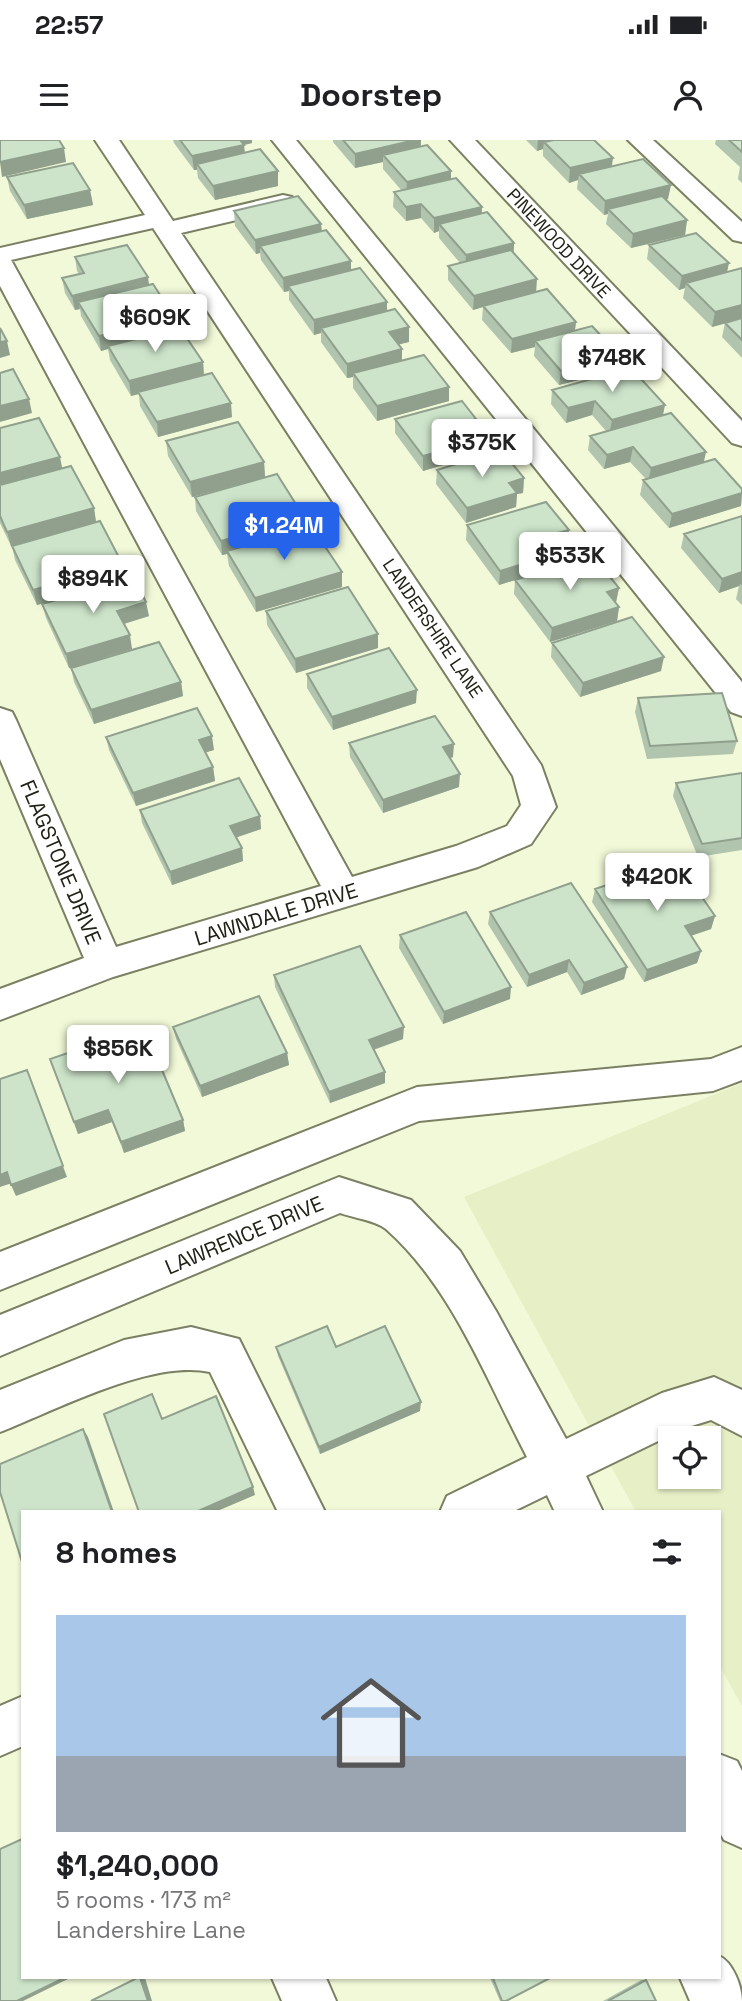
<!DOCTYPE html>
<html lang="en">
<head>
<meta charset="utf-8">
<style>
  body { margin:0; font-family:"Space Grotesk",sans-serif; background:#f6f6f6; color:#202124; height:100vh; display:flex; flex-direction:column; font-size:26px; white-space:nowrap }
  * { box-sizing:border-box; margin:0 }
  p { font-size:23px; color:#757577 }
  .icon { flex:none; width:38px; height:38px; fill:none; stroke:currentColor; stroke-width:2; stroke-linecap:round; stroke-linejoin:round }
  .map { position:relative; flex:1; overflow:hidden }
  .details { position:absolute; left:21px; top:1370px; width:700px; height:469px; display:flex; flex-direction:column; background:#fff; border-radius:0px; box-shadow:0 2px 5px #0004 }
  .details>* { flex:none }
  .tools { position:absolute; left:658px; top:1286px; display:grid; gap:14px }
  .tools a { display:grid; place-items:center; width:63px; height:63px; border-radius:0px; background:#fff; box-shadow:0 2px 5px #0004; font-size:35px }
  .price { position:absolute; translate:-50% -60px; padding:0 16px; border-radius:7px; background:#fff; color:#222; font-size:23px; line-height:46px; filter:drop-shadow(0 2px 4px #0008) }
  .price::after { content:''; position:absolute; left:50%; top:42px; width:21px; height:16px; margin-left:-10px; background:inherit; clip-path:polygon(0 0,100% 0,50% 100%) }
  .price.current { background:#2563eb; color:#fff }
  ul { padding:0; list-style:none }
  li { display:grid; align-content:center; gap:14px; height:371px; padding:0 35px }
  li+li { border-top:2px solid #e0e0e0 }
  li span { display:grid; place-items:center; height:217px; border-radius:0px; color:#555 }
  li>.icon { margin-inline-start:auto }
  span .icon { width:126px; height:126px; fill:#fffc; stroke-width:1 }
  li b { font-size:30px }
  h2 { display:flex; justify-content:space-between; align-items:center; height:84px; padding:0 35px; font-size:30px }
  .status { display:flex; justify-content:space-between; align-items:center; height:49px; padding:0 35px; background:#fff; direction:ltr }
  .status svg { height:19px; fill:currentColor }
  header { display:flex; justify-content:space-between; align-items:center; height:91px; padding:0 35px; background:#fff; font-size:32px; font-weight:800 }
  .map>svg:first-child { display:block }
  .built { fill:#e7efc7; fill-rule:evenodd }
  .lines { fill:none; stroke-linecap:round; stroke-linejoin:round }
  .minor-casing { stroke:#7b8063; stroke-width:4 }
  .minor { fill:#fff; fill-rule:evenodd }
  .wall { fill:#b0c4ae }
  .shaded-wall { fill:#90a08d }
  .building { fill:#cde4ca; stroke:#90a08d; stroke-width:2 }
  .labels { text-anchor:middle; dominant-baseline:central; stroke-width:5; stroke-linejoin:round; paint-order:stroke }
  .far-street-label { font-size:18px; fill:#202216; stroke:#fff }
  .street-label { font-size:21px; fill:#202216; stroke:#fff }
</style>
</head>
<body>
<div class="status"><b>22:57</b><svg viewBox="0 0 49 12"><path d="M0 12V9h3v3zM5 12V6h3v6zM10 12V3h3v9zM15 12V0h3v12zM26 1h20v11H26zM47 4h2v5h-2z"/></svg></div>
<header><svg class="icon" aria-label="menu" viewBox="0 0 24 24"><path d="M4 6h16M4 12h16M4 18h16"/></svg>Doorstep<svg class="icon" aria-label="person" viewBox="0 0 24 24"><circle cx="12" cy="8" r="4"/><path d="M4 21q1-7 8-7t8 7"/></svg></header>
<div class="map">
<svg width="742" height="1861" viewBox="0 0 742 1861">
  <rect width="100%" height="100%" fill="#f2f9d8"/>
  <!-- built -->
  <path class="built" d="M 742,943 L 742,1566 L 719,1525 L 719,1372 L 636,1372 L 464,1057 ZM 670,1298 L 709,1298 L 709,1337 L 670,1337 Z"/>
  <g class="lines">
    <defs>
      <path id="minor" d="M 95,0 L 119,0 L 173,81 L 283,55 L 292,57 L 295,62 L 292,67 L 181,93 L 541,625 L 556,667 L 531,704 L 478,727 L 113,837 L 0,880 L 0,849 L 84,818 L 0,619 L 0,568 L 12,572 L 16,580 L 116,807 L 321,746 L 0,146 L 0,108 L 145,75 ZM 153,88 L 513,636 L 521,665 L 507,686 L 456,706 L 352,737 L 11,120 Z
        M 272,0 L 296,0 L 742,542 L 742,576 L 731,572 Z
        M 450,0 L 475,0 L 742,281 L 742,306 L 732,303 Z
        M 628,0 L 653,0 L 742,82 L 742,102 L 733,100 Z
        M 742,907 L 742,940 L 713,951 L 419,981 L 0,1150 L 0,1112 L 417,947 L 711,919 Z
        M 339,1037 L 411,1060 L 460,1111 L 496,1171 L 566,1299 L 662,1253 L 714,1237 L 742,1250 L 742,1296 L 711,1280 L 685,1288 L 586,1336 L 603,1372 L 555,1372 L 547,1355 L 512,1372 L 440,1372 L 447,1356 L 527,1317 C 487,1241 452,1147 386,1089 C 375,1080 353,1078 340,1073 L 0,1216 L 0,1175 Z
        M 191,1187 L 239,1199 L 325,1372 L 278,1372 L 210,1232 C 152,1219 56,1270 0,1292 L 0,1250 L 124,1200 Z
        M 23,1556 L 23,1606 L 0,1616 L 0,1566 Z
        M 719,1614 L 737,1621 L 742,1631 L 742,1708 L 724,1700 L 719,1691 Z
        M 719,1816 C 733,1822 742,1847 742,1861 L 690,1861 L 680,1838 L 719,1838 Z
        M 272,1838 L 326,1838 L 336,1861 L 282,1861 Z"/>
    </defs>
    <!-- minor casing -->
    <use href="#minor" class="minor-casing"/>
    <!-- minor -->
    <use href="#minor" class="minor"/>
  </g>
  <!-- wall -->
  <path class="wall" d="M 173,0 L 252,0 L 252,3 L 244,5 L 245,13 L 278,46 L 215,60 L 198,38 L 197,30 L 194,30 L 174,3 Z
    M 333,0 L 421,0 L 421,6 L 451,39 L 482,67 L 482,74 L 514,103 L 514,113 L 536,152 L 576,182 L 575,190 L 619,215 L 617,230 L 559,245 L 534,216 L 535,207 L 511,213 L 482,180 L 483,167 L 473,170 L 448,140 L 448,126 L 460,123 L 439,98 L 439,91 L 434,93 L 421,78 L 406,81 L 393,67 L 394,52 L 402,51 L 383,29 L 383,22 L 355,28 L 333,2 Z
    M 526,0 L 594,0 L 612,26 L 668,59 L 666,60 L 687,80 L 685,95 L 631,108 L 606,84 L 608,74 L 604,75 L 577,49 L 578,40 L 569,43 L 543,16 L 543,9 L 537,11 Z
    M 716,0 L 742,0 L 742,43 L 738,39 L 740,27 L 715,4 Z
    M 7,37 L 90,50 L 93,65 L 27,79 L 10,51 Z
    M 234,71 L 321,84 L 322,91 L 351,121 L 351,131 L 387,162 L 387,171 L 409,202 L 398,204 L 402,209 L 402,220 L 449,261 L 377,281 L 353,248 L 353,237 L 347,238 L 321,202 L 321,193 L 314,195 L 289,160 L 289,151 L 284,152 L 261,120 L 260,113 L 256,114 L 235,86 Z
    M 649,105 L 726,133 L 742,128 L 742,218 L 722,197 L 725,183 L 712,187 L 683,158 L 685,148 L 679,150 L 647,119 Z
    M 75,117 L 149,145 L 176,189 L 203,222 L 204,235 L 232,277 L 158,297 L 140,266 L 139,254 L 131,256 L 110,220 L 108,209 L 101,211 L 81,176 L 80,169 L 75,170 L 65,153 L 62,138 L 79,134 L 77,131 Z
    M 552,250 L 663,275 L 704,322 L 742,349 L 741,366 L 669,388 L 640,355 L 643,340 L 646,339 L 630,322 L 604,329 L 588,310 L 590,296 L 606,291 L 592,275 L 566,283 L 551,264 Z
    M 395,279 L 476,279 L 475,294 L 466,296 L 471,303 L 470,317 L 423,331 L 395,293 Z
    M 0,288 L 62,328 L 94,368 L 96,382 L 11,406 L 0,383 Z
    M 166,301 L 264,322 L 265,337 L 192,357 L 168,316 Z
    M 437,330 L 524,338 L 523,353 L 517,354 L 516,367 L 466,383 L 436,344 Z
    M 195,357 L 304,377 L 305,389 L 342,447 L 256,472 L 229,426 L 227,414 L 222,415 L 196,371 Z
    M 742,376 L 742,465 L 736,459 L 739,446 L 719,453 L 681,408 L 684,394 Z
    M 467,385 L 567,404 L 555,408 L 559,413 L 557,427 L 619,448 L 616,462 L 619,467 L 617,481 L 550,502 L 514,454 L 515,440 L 499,445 L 466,400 Z
    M 12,406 L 125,439 L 37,465 L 15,420 Z
    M 42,464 L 149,476 L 124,484 L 132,509 L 69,528 L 46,478 Z
    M 266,471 L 378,508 L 296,533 L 267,485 Z
    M 552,503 L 661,531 L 580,557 L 551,517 Z
    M 71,528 L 181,542 L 183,556 L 94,584 L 74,542 Z
    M 307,534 L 416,563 L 333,590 L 307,548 Z
    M 638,558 L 737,601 L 733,614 L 647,619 L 635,572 Z
    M 106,597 L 214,610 L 205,612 L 213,627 L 215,641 L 136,666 L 109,610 Z
    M 349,603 L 453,617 L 450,618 L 459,647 L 383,673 L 350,617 Z
    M 742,633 L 742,710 L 698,717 L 673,656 L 676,643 Z
    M 140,670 L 260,676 L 261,689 L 236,697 L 242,708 L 243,721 L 172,745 L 142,683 Z
    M 595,749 L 715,776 L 711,789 L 691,796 L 701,811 L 697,823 L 644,842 L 592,762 Z
    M 490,772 L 627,827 L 624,839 L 581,855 L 567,832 L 527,847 L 488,784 Z
    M 400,795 L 510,859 L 443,884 L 399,808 Z
    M 274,835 L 403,899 L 374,910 L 385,943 L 330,963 L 275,847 Z
    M 173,887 L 287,913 L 289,925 L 202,957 L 176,899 Z
    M 50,919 L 183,980 L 185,991 L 124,1013 L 112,982 L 78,994 Z
    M 276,1207 L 336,1207 L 420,1271 L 320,1314 L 278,1216 Z
    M 490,1838 L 550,1838 L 506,1861 L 500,1861 Z
    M 641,1840 L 646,1840 L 656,1861 L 603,1861 Z"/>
  <!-- shaded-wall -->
  <path class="shaded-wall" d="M 235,0 L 252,0 L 252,3 L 244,5 L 245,19 L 197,24 L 197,30 L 194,30 L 192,16 Z
    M 415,0 L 421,0 L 420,13 L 383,15 L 383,22 L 355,28 L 355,14 Z
    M 538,0 L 581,0 L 544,2 L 543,9 L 537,11 Z
    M 64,8 L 66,22 L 2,37 L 0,22 Z
    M 613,18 L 611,33 L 579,34 L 578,40 L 569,43 L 570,28 Z
    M 278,31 L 278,46 L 215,60 L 213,46 Z
    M 451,31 L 451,46 L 406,56 L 407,42 Z
    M 671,45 L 668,59 L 612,73 L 608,69 L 608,74 L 604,75 L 605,61 Z
    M 90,50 L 93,65 L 27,79 L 24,65 Z
    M 421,64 L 421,78 L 406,81 L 406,67 Z
    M 482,67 L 481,82 L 439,84 L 439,91 L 434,93 L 434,78 Z
    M 687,80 L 685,95 L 631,108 L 633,94 Z
    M 321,84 L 322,98 L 260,106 L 260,113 L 256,114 L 255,100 Z
    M 514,103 L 513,118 L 465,129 L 466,115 Z
    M 351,121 L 351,136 L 288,146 L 289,151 L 284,152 L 283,138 Z
    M 729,123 L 726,137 L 686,143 L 685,148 L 679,150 L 682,136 Z
    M 148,137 L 150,152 L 78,162 L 80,169 L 75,170 L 72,156 Z
    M 537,139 L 536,154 L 483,166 L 483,167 L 473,170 L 474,156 Z
    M 387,162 L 387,176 L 321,188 L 321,193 L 314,195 L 314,180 Z
    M 742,165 L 742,179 L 712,187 L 715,172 Z
    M 175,178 L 176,192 L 108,206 L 108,209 L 101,211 L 99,196 Z
    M 576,182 L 574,196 L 535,201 L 535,207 L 511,213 L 512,199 Z
    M 409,187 L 409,202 L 389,207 L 389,192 Z
    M 7,201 L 10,215 L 0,218 L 0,202 Z
    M 402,209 L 402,224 L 353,233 L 353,237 L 347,238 L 347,224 Z
    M 619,215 L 617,230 L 559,245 L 561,231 Z
    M 203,222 L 204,237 L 131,256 L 129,241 Z
    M 449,247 L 449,261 L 377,281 L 377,266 Z
    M 29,259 L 32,273 L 0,282 L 0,266 Z
    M 595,261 L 592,275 L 566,283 L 568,268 Z
    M 231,263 L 232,277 L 158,297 L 157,282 Z
    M 665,265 L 662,280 L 609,295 L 612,280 Z
    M 476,279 L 475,294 L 456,299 L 457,285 Z
    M 471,303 L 470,317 L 423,331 L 423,316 Z
    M 633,307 L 630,322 L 604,329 L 607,315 Z
    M 706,312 L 703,326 L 648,342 L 651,328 Z
    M 60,317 L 63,332 L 0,348 L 0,333 Z
    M 264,322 L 265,337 L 192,357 L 190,342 Z
    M 524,338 L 523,353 L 517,354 L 516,367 L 466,383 L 467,368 L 509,343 Z
    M 742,353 L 741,366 L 669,388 L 672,374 Z
    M 94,368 L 96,382 L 11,406 L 7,392 Z
    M 304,377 L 305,391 L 227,411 L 227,414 L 222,415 L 221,401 Z
    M 569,390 L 567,404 L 545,411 L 546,396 Z
    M 559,413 L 557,427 L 499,445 L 500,431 Z
    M 123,425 L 125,439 L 37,465 L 33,450 Z
    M 342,432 L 342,447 L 256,472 L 255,458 Z
    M 742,432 L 742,445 L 740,444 L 739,446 L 719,453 L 722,439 Z
    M 619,448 L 616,462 L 607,452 Z
    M 146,462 L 149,476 L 120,485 L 117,471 Z
    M 619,467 L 617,481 L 550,502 L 552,488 Z
    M 378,494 L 378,508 L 296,533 L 295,519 Z
    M 130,495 L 132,509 L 69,528 L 66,514 Z
    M 664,517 L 661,531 L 580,557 L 583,543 Z
    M 181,542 L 183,556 L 94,584 L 91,570 Z
    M 417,550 L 416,563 L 333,590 L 332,577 Z
    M 212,596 L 214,610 L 201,614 L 199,600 Z
    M 454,604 L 453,617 L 442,621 L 443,607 Z
    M 213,627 L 215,641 L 136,666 L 133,653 Z
    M 460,634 L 459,647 L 383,673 L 383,660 Z
    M 260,676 L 261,689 L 232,699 L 230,686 Z
    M 242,708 L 243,721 L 172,745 L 170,732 Z
    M 715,776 L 711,789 L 681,799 L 685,786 Z
    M 701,811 L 697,823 L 644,842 L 647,830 Z
    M 569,820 L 567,832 L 527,847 L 529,835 Z
    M 627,827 L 624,839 L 581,855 L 584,843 Z
    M 511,847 L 510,859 L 443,884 L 444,872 Z
    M 404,887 L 403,899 L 369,911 L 369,900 Z
    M 287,913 L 289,925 L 202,957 L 200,946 Z
    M 27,930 L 67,1037 L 16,1056 L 11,1045 Z
    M 385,932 L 385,943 L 330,963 L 329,952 Z
    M 108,970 L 112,982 L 78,994 L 74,982 Z
    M 183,980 L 185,991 L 124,1013 L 121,1002 Z
    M 7,1032 L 12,1043 L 0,1047 L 0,1035 Z
    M 421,1262 L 420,1271 L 320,1314 L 319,1307 Z
    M 83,1289 L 88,1297 L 114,1372 L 112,1372 Z
    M 253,1347 L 255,1355 L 215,1372 L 196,1372 Z
    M 64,1838 L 70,1838 L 23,1861 L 17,1861 Z
    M 140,1838 L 145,1838 L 152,1861 L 148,1861 Z"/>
  <!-- building -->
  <path class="building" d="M 0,0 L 59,0 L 64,8 L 0,22 Z
    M 180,0 L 240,0 L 244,5 L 192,16 Z
    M 343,0 L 415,0 L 355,14 Z
    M 554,0 L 594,0 L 613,18 L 570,28 L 544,2 Z
    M 729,0 L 742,0 L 742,12 Z
    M 427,5 L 451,31 L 407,42 L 383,15 Z
    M 260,9 L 278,31 L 213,46 L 197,24 Z
    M 643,19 L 671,45 L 605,61 L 579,34 Z
    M 73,23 L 90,50 L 24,65 L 7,37 Z
    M 456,38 L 482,67 L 434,78 L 421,64 L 406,67 L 394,52 Z
    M 298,56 L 321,84 L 255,100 L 234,71 Z
    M 662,56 L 687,80 L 633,94 L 608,69 Z
    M 487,72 L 514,103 L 466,115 L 439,84 Z
    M 326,90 L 351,121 L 283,138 L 260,106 Z
    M 696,93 L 729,123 L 682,136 L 649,105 Z
    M 127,105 L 148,137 L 72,156 L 62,138 L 84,133 L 75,117 Z
    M 511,110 L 537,139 L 474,156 L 448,126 Z
    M 360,128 L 387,162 L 314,180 L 288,146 Z
    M 742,128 L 742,165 L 715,172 L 686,143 Z
    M 153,144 L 175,178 L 99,196 L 78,162 Z
    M 547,149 L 576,182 L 512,199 L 483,166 Z
    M 395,169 L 409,187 L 389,192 L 402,209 L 347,224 L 321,188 Z
    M 742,178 L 742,200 L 725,183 Z
    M 592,186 L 619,215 L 561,231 L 535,201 Z
    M 0,188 L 7,201 L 0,202 Z
    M 180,188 L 203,222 L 129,241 L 108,206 Z
    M 424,215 L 449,247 L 377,266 L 353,233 Z
    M 631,228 L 665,265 L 612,280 L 595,261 L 568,268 L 552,250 Z
    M 13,229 L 29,259 L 0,266 L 0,233 Z
    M 212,233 L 231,263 L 157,282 L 138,252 Z
    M 462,261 L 476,279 L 457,285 L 471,303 L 423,316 L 395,279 Z
    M 671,273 L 706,312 L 651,328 L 633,307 L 607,315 L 590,296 Z
    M 39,278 L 60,317 L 0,333 L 0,288 Z
    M 238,282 L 264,322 L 190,342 L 166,301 Z
    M 501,310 L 524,338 L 509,343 L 517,353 L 467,368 L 437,330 Z
    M 715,319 L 742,349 L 742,353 L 672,374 L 643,340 Z
    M 71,326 L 94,368 L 7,392 L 0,376 L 0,345 Z
    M 277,334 L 304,377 L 221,401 L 195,357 Z
    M 546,362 L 569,390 L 546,396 L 559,413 L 500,431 L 467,385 Z
    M 742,376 L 742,432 L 722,439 L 684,394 Z
    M 100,381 L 123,425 L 33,450 L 12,406 Z
    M 312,387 L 342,432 L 255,458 L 227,411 Z
    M 593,416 L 619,448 L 607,452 L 619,467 L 552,488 L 515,440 Z
    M 134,438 L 146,462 L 117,471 L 130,495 L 66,514 L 42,464 Z
    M 348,447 L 378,494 L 295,519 L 266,471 Z
    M 632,477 L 664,517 L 583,543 L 552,503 Z
    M 159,502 L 181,542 L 91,570 L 71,528 Z
    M 389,508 L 417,550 L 332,577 L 307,534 Z
    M 722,553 L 737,601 L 650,606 L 638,558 Z
    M 197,568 L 212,596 L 199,600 L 213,627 L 133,653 L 106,597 Z
    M 435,576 L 454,604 L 443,607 L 460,634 L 383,660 L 349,603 Z
    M 742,633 L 742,698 L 702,704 L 676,643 Z
    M 239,638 L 260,676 L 230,686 L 242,708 L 170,732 L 140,670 Z
    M 677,721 L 715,776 L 685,786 L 701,811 L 647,830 L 595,749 Z
    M 571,743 L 627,827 L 584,843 L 569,820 L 529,835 L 490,772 Z
    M 466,772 L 511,847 L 444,872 L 400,795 Z
    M 360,806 L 404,887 L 369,900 L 385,932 L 329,952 L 274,835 Z
    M 259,856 L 287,913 L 200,946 L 173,887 Z
    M 144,887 L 183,980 L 121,1002 L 108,970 L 74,982 L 50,919 Z
    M 27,930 L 63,1026 L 11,1045 L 7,1032 L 0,1035 L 0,939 Z
    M 327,1186 L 336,1207 L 385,1186 L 421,1262 L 319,1307 L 276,1207 Z
    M 152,1254 L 162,1279 L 216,1256 L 253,1347 L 196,1372 L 139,1372 L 104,1274 Z
    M 83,1289 L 112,1372 L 23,1372 L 23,1425 L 0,1352 L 0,1324 Z
    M 22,1699 L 23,1838 L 64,1838 L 17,1861 L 0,1861 L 0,1709 Z
    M 137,1838 L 140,1838 L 148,1861 L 91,1861 Z
    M 493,1838 L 550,1838 L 506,1861 L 502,1861 Z
    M 646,1840 L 656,1861 L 608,1861 Z"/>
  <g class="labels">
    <!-- far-street labels -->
    <g class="far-street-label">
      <text transform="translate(559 103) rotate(47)">PINEWOOD DRIVE</text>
      <text transform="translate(433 488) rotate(56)">LANDERSHIRE LANE</text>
    </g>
    <!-- street labels -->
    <g class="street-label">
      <text transform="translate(61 722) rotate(67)">FLAGSTONE DRIVE</text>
      <text transform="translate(276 774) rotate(-17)">LAWNDALE DRIVE</text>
      <text transform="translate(244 1095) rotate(-23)">LAWRENCE DRIVE</text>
    </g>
  </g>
</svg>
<div class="tools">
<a><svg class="icon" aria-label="locate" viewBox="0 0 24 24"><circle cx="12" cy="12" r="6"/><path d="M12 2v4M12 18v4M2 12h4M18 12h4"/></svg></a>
</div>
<b class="price" style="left:155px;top:214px">$609K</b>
<b class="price" style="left:612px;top:254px">$748K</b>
<b class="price" style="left:482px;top:339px">$375K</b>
<b class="price current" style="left:284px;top:422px">$1.24M</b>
<b class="price" style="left:570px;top:452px">$533K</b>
<b class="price" style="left:93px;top:475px">$894K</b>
<b class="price" style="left:657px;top:773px">$420K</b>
<b class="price" style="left:118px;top:945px">$856K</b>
<section class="details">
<h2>8 homes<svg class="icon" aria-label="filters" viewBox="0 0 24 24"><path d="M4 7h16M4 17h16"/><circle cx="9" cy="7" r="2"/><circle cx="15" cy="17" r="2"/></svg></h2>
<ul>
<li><span style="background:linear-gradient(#a9c7e8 65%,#9aa5b1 0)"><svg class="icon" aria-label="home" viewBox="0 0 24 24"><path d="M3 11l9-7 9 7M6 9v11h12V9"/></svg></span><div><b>$1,240,000</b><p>5 rooms · 173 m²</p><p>Landershire Lane</p></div></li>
</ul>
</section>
</div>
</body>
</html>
